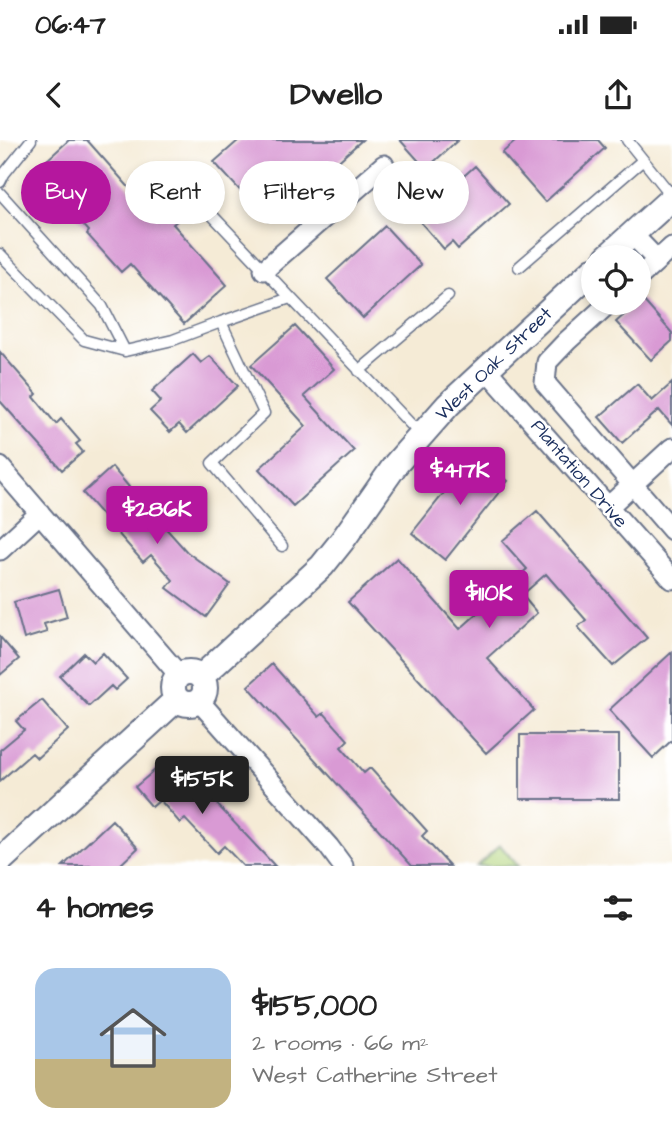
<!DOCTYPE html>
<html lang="en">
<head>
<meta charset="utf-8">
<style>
  body { margin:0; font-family:"Architects Daughter",sans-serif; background:#f2f2f2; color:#222; height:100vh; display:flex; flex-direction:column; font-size:26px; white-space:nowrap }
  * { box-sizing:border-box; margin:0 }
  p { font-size:23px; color:#767676 }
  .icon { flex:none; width:38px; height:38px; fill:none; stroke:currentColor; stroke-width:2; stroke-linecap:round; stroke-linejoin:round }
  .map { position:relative; height:726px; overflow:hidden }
  .details { display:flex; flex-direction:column; background:#fff; flex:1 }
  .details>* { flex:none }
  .top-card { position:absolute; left:21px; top:21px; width:630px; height:63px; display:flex; gap:14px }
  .buttons { position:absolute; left:581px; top:105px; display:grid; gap:14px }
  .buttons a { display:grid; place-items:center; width:70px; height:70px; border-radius:50%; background:#fff; box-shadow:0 4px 10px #0003; font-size:35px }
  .price { position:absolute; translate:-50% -60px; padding:0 16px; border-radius:7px; background:#b5179e; color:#fff; font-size:23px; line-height:46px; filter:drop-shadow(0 2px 4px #0008) }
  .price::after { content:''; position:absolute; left:50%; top:42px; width:21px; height:16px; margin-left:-10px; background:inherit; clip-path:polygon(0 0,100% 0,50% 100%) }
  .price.active { background:#222; color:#fff }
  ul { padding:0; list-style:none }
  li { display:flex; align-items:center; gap:21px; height:175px; padding:0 35px }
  li span { display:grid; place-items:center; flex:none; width:196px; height:140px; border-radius:21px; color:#555 }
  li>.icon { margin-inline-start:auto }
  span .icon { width:84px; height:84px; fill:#fffc; stroke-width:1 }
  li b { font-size:30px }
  h2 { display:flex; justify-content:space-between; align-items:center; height:84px; padding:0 35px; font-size:30px }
  .tag { padding:0 24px; border-radius:32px; background:#fff; box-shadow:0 4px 10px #0003; font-size:24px; line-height:63px }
  .tag.active { background:#b5179e; color:#fff }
  .status { display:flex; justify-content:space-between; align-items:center; height:49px; padding:0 35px; background:#fff; direction:ltr }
  .status svg { height:19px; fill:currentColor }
  header { display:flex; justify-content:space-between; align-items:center; height:91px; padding:0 35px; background:#fff; font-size:32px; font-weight:800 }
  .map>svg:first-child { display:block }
  .green { fill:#b3d57d; stroke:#67826e; stroke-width:2 }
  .building { fill:#d99ad4 }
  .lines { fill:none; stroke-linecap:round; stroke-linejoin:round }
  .service-casing { stroke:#677188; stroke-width:13 }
  .minor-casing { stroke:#677188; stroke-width:23 }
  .tertiary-casing { stroke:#677188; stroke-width:28 }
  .service { stroke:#fff; stroke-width:10 }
  .minor { stroke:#fff; stroke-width:19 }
  .tertiary { stroke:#fff; stroke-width:24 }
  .labels { text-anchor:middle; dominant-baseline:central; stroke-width:5; stroke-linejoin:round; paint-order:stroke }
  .street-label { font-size:19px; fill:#1b2f5e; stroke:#fff }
</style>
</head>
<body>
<div class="status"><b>06:47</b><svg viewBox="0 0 49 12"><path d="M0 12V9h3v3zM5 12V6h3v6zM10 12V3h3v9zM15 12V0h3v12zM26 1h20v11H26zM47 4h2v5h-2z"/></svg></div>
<header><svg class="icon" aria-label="back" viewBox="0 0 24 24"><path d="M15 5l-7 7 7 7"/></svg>Dwello<svg class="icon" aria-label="share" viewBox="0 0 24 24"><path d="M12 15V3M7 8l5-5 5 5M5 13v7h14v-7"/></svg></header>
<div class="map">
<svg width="672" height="726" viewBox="0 0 672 726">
  <rect width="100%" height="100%" fill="#fff"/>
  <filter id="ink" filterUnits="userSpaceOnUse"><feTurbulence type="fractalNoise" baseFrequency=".0143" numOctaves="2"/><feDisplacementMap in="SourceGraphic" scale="14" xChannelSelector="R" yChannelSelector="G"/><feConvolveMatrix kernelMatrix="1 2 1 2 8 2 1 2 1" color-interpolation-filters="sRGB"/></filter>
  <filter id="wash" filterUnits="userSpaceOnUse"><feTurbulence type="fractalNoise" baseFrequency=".00686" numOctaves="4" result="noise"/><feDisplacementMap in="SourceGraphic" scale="28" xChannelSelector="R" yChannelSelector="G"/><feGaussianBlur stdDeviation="1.57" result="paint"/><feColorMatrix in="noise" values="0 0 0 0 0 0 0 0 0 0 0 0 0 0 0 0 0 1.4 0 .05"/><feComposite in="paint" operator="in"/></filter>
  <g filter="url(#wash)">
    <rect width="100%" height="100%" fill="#f5ebd6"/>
    <!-- green -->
    <path class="green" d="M 500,705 L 518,726 L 477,726 Z"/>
    <g id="blocks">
      <!-- building -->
      <path class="building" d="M 69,0 L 87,0 L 133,52 L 144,42 L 178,80 L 173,84 L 227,145 L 184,184 L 130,124 L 121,132 L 87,94 L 89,91 L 35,31 Z
        M 239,0 L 362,0 L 324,34 L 322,32 L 268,81 L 214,22 Z
        M 400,0 L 458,0 L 426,29 Z
        M 517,0 L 598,0 L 605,8 L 545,62 L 502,13 Z
        M 475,26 L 509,64 L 458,109 L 452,102 L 444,109 L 417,78 Z
        M 385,86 L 421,125 L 363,178 L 327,139 Z
        M 642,159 L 672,193 L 672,201 L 651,220 L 616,182 Z
        M 295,186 L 334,229 L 304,256 L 354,311 L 293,366 L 259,329 L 306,286 L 251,225 Z
        M 0,212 L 37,254 L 34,257 L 56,284 L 61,279 L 80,301 L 76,304 L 83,312 L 62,330 L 0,261 Z
        M 193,214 L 201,223 L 210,216 L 238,246 L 187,293 L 179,284 L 170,292 L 150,271 L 161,261 L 152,251 Z
        M 672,243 L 672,285 L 659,270 L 622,303 L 599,277 L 637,244 L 652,261 Z
        M 475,314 L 508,341 L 445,420 L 412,393 Z
        M 112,327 L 129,347 L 121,354 L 127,361 L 126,362 L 153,393 L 162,384 L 187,412 L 230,444 L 206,477 L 167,448 L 173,440 L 151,415 L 143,422 L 83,353 Z
        M 537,371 L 647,498 L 613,526 L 578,487 L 586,480 L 546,434 L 522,455 L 537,473 L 487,518 L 534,570 L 486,613 L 348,462 L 397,418 L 460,489 L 527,429 L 502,401 Z
        M 59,449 L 67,477 L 44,484 L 47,492 L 24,499 L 14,462 Z
        M 0,497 L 19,519 L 0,535 Z
        M 672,512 L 672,600 L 653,618 L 609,570 Z
        M 84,513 L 93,522 L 103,513 L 127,539 L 115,550 L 111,546 L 89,566 L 60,536 Z
        M 272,524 L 319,577 L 324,573 L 348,600 L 341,607 L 364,633 L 370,628 L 390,650 L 427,691 L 422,696 L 450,726 L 412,726 L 248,546 Z
        M 42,560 L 68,590 L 37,618 L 32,613 L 0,641 L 0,610 L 24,590 L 16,581 Z
        M 520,595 L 619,595 L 619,659 L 520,659 Z
        M 161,625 L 184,650 L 199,637 L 214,654 L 210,657 L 275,726 L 243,726 L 224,706 L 217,713 L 185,679 L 180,683 L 160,660 L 152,667 L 135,647 Z
        M 112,680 L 138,708 L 119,726 L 63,726 Z"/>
    </g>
  </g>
  <g filter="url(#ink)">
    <use href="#blocks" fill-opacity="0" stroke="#677188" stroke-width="2"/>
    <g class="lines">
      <defs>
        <path id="service" d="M 627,0 L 672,56
          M 175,36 L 420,294
          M 0,42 L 4,34 L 31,0
          M 0,53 L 102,166 L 125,211
          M 0,114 L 84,200 L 125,211 L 173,200 L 221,182 L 264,273 L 212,323 L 282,406
          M 519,127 L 643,20
          M 221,182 L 290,158
          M 359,231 L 448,156"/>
        <path id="minor" d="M 632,94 L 657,120
          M 264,130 L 384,25
          M 639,137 L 672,107
          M 609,163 L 567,201 L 547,222 L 545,243 L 672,390
          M 486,229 L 672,439
          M 0,327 L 179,535
          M 608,367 L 672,308
          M 0,410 L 40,373
          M 199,561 L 329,707 L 343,726"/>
        <path id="tertiary" d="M 607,117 L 672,58
          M173 548a16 16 0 1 1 32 0a16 16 0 1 1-32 0Z
          M 201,537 L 322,426 L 342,401 L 396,324 L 448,265 L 593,130
          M 0,721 L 177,559"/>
      </defs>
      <!-- service casing -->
      <use href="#service" class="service-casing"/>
      <!-- minor casing -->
      <use href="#minor" class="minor-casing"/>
      <!-- tertiary casing -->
      <use href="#tertiary" class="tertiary-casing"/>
      <!-- service -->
      <use href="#service" class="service"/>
      <!-- minor -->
      <use href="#minor" class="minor"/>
      <!-- tertiary -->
      <use href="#tertiary" class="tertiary"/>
    </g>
  </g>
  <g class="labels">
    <!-- street labels -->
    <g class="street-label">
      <text transform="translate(494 224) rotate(-44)">West Oak Street</text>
      <text transform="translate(579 334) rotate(49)">Plantation Drive</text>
    </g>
  </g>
</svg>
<div class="buttons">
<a><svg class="icon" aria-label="locate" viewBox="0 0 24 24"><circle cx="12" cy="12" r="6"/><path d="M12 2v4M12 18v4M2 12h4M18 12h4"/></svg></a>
</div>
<b class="price" style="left:460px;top:367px">$417K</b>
<b class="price" style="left:157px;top:406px">$286K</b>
<b class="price" style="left:489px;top:490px">$110K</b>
<b class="price active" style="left:202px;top:676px">$155K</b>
<div class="top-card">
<a class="tag active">Buy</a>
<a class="tag">Rent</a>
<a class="tag">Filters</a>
<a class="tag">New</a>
</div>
</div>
<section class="details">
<h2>4 homes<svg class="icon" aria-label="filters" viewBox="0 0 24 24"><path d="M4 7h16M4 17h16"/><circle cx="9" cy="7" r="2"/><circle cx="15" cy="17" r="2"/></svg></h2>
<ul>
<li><span style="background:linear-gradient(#a9c7e8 65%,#c2b280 0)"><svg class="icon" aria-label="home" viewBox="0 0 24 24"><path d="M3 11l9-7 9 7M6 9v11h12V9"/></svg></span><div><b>$155,000</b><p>2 rooms · 66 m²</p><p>West Catherine Street</p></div></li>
</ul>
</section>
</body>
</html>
